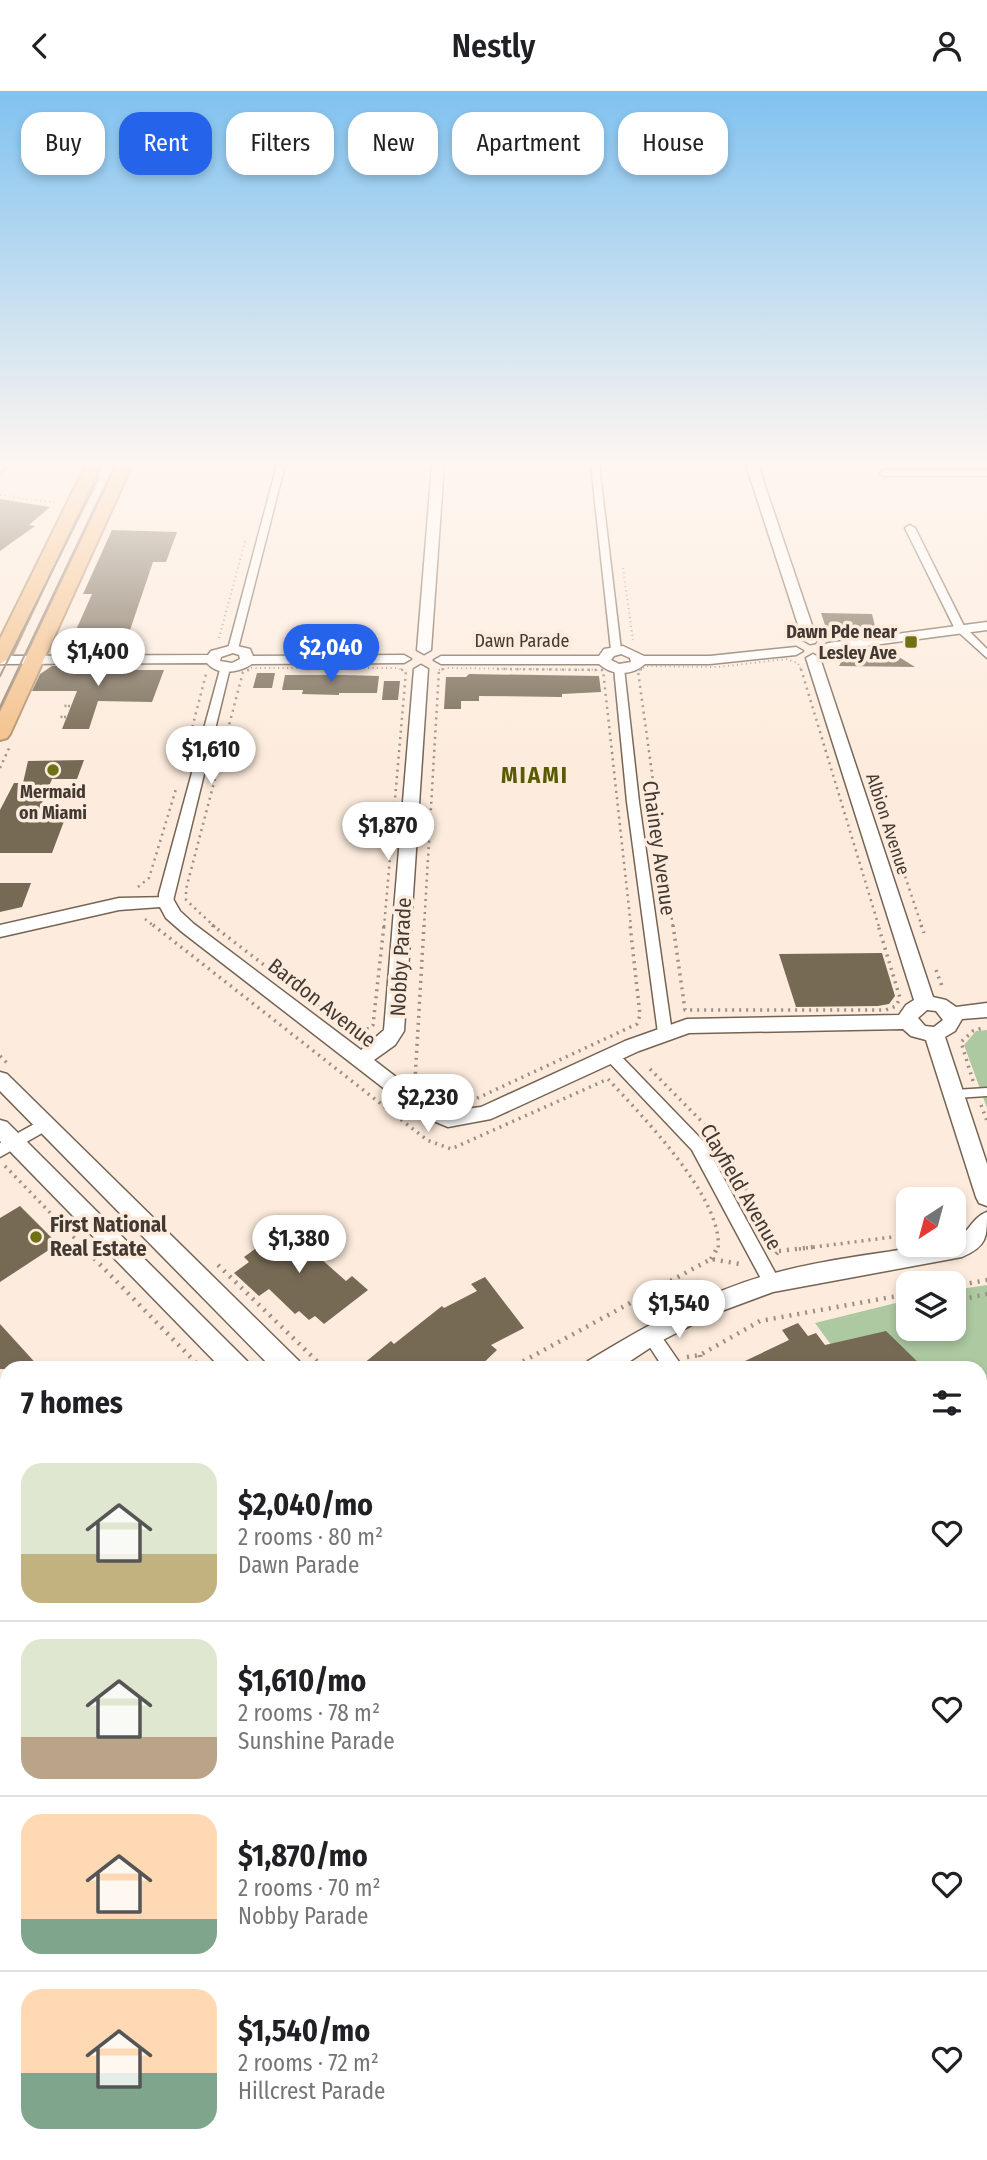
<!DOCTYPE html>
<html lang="en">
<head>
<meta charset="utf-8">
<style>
  body { margin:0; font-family:"Fira Sans Condensed",sans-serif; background:#f2f2f2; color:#202124; height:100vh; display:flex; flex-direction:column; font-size:26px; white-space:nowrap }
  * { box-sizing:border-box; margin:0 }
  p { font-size:23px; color:#757577 }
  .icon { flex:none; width:38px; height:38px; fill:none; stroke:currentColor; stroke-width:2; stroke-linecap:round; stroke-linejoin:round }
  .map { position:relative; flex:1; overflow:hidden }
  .drawer { position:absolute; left:0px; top:1270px; width:987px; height:800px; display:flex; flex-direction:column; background:#fff; border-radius:21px 21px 0 0; box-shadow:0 4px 10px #0003 }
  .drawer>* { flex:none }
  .banner { position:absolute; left:21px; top:21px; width:945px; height:63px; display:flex; gap:14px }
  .needle { width:46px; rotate:216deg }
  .controls { position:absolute; left:896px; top:1096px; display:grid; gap:14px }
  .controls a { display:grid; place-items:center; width:70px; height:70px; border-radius:14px; background:#fff; box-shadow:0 4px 10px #0003; font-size:35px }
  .price { position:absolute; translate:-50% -60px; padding:0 16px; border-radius:24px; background:#fff; color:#222; font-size:23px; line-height:46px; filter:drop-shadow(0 2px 4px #0008) }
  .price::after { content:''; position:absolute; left:50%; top:42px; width:21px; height:16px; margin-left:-10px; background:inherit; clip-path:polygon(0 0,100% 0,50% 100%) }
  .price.current { background:#2563eb; color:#fff }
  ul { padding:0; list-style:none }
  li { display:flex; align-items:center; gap:21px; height:175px; padding:0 21px }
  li+li { border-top:2px solid #e0e0e0 }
  li span { display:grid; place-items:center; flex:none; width:196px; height:140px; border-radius:21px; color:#555 }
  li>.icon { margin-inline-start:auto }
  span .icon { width:84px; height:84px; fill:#fffc; stroke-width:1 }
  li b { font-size:30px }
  h2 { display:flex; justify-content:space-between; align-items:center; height:84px; padding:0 21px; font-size:30px }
  .chip { padding:0 24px; border-radius:21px; background:#fff; box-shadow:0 4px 10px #0003; font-size:24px; line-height:63px }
  .chip.current { background:#2563eb; color:#fff }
  header { display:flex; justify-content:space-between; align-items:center; height:91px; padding:0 21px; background:#fff; font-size:32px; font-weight:600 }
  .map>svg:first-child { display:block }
  .green { fill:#adc9a1 }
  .building { fill:#776a55 }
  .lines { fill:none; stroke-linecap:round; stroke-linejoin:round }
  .lane-casing { stroke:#766453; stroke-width:11 }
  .street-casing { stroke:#766453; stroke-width:3 }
  .secondary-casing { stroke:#766453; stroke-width:3 }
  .highway-casing { stroke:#b6916c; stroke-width:4 }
  .path-far4 { stroke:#9b8e83; stroke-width:2; stroke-dasharray:1 3.5; stroke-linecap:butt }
  .path-far3 { stroke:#9b8e83; stroke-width:2.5; stroke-dasharray:2 4.5; stroke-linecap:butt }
  .path-far2 { stroke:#9b8e83; stroke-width:3.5; stroke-dasharray:2 5; stroke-linecap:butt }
  .path-far1 { stroke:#9b8e83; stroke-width:4.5; stroke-dasharray:2 6; stroke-linecap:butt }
  .path { stroke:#9b8e83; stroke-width:5; stroke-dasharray:2.5 8; stroke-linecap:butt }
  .lane { stroke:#fff; stroke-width:8 }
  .street { fill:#fff; fill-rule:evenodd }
  .secondary { fill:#fff; fill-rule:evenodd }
  .highway { fill:#f4c18b; fill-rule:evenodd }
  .tram { stroke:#92867b; stroke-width:2 }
  .poi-dot { fill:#6f7116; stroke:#fdecdd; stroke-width:2.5 }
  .labels { text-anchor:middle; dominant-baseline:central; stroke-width:7; stroke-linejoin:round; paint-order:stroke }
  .far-poi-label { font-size:18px; font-weight:bold; fill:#423932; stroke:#fdecdd; text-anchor:end }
  .far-street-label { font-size:18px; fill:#423932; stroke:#fdecdd }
  .street-label { font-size:21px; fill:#423932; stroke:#fdecdd }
  .poi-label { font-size:21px; font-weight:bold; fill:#423932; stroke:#fdecdd; text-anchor:start }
  .far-district-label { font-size:23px; font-weight:bold; letter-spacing:2px; fill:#595b00; stroke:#fdecdd }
</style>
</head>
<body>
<header><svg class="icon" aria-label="back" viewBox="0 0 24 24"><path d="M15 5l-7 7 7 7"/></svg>Nestly<svg class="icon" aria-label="person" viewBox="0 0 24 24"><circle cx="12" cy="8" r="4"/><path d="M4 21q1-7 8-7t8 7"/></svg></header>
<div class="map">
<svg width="987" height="2069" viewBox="0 0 987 2069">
  <rect width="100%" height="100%" fill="#fdecdd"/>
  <!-- green -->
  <path class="green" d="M 987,939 L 987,1017 L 964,954 L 976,940 Z
    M 987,1194 L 987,1470 L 980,1460 L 980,1278 L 848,1277 L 815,1232 L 908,1209 L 908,1237 L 954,1237 L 954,1199 Z"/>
  <!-- building -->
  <path class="building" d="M 0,408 L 50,416 L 29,434 L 35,435 L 0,460 Z
    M 112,439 L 177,441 L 166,471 L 153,471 L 126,551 L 130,551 L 125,562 L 57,562 L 68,539 L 76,539 L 92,503 L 83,503 Z
    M 821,522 L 872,523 L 877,543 L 848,547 L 826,537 Z
    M 881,556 L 882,561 L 891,561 L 915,576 L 839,575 L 847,560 Z
    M 52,575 L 120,575 L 118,579 L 164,579 L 152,611 L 98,610 L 89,638 L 62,638 L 77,600 L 32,600 L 40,583 Z
    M 257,582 L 275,582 L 272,597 L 253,597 Z
    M 469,583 L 599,585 L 601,601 L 562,603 L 562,606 L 479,605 L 479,610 L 461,610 L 461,618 L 444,618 L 446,586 L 466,586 Z
    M 285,584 L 345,584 L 379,585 L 377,602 L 339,602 L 339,604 L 302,603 L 303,599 L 282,599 Z
    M 384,590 L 400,590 L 398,609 L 382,609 Z
    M 84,669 L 77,688 L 52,688 L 40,717 L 69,717 L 52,762 L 0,762 L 0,719 L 14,692 L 23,692 L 28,670 Z
    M 0,792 L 31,792 L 22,816 L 0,821 Z
    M 882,862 L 895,905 L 889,913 L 878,915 L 796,916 L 779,863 Z
    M 20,1115 L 58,1153 L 0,1191 L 0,1127 Z
    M 298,1127 L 314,1142 L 304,1149 L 322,1165 L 320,1167 L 346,1190 L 352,1185 L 368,1199 L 324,1233 L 315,1225 L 309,1229 L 299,1220 L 295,1223 L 269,1198 L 259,1205 L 234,1182 L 249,1171 L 244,1166 Z
    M 485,1186 L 524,1237 L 491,1254 L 497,1259 L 477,1278 L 357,1278 L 391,1250 L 394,1253 L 442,1215 L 444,1217 L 477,1200 L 471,1193 Z
    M 798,1232 L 808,1245 L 816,1242 L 825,1254 L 886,1240 L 925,1278 L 728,1278 L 789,1249 L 782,1239 Z
    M 0,1233 L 41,1278 L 0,1278 Z"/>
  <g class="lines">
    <defs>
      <path id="lane" d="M 955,1003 L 987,1001"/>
      <path id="street" d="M 0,374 L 9,374 L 0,381 Z
        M 277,374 L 285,374 L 238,558 L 233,561 L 228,558 Z
        M 591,374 L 599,374 L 621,559 L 616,562 L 611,559 Z
        M 987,379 L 987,385 L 884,385 L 880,382 L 884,379 Z
        M 910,434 L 915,437 L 964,535 L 987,558 L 987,567 L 955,538 L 905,437 Z
        M 619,574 L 624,577 L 639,711 L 672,942 L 665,947 L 658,942 L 627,711 L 614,577 Z
        M 221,575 L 230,577 L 173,810 L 166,814 L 159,810 L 159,803 Z
        M 611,959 L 616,960 L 704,1051 L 778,1187 L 781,1192 L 778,1197 L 772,1199 L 766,1197 L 692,1059 L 606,968 L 604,964 L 606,960 Z
        M 45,1027 L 51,1029 L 53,1033 L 51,1037 L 0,1066 L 0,1052 Z
        M 651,1236 L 657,1239 L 684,1278 L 664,1278 L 642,1244 L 645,1239 Z
        M 0,1605 L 7,1608 L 7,1638 L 0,1635 Z
        M 980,2020 L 987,2023 L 987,2053 L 980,2050 Z
        M 324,2063 L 353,2063 L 351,2069 L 322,2069 Z"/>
      <path id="secondary" d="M 432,374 L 444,374 L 431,559 L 424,563 L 417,559 Z
        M 746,374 L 758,374 L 817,549 L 815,552 L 810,553 L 803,549 Z
        M 987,531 L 987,539 L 828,560 L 821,556 L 828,552 Z
        M 233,554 L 250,558 L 253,565 L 404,564 L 411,568 L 404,572 L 252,573 C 238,582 218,585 207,572 L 0,573 L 0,565 L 208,564 L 211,560 ZM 233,562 L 239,564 L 240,568 L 232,572 L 220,570 L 221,566 Z
        M 623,555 L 644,565 L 710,565 L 796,556 L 803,560 L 796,564 L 710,573 L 645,573 C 632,585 612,585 599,573 L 441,573 L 434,569 L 441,565 L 599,565 L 604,558 ZM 621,563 L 630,567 L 631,571 L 619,573 L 611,569 L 614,565 Z
        M 813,563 L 820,567 L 933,906 L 946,909 L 956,916 L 987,912 L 987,926 L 962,928 L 955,940 L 945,946 L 987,1073 L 987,1115 L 979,1112 L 976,1106 L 926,949 L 911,945 L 903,938 L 689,942 L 639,960 L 491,1028 L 448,1036 L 417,1023 L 182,841 L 166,827 L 160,816 L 119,819 L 0,846 L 0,834 L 119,807 L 172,806 L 180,820 L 194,833 L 361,959 L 384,939 L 414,578 L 421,574 L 428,578 L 404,940 L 395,954 L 374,969 L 431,1013 L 449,1020 L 481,1016 L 625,950 L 687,928 L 899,924 L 906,914 L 914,909 L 806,567 ZM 927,919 L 936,920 L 943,929 L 934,936 L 925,935 L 918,927 Z
        M 0,981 L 7,983 L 299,1270 L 302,1278 L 273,1278 L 0,1000 Z
        M 0,1029 L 7,1031 L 247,1270 L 250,1278 L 222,1278 L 0,1050 Z
        M 987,1121 C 987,1147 987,1155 962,1166 L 773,1201 L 711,1224 L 659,1251 L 618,1278 L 585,1278 L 588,1270 C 646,1235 705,1201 771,1183 C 824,1168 881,1163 935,1153 L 954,1153 L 954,1149 C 968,1144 972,1126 987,1121 Z
        M 7,1728 L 7,1763 L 0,1766 L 0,1731 Z"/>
      <path id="highway" d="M 86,374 L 101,374 L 10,567 L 0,573 L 0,548 Z
        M 117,374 L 132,374 L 10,643 L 7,647 L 0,649 L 0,621 Z"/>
    </defs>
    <!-- lane casing -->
    <use href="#lane" class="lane-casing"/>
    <!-- street casing -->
    <use href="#street" class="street-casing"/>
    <!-- secondary casing -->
    <use href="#secondary" class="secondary-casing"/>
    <!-- highway casing -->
    <use href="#highway" class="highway-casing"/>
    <!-- path-far4 -->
    <path class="path-far4" d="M 0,404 L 57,412
      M 623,477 L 633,549
      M 219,547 L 246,447
      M 247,579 L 252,577 L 397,577 L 404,579
      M 439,579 L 447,577 L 603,579
      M 639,579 L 647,575 L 718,576 L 786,568 L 798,572 L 801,579"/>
    <!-- path-far3 -->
    <path class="path-far3" d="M 497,578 L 603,579 L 631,836
      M 642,578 L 638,580 L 673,836
      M 801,578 L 879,836
      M 70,615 L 64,615 L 71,614
      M 66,626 L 60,626 L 67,625
      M 0,677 L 10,655
      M 181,680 L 206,583
      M 901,773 L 922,836
      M 138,796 L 149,787 L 176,698
      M 145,828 L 155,836
      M 215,836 L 186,809 L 186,798 L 243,581 L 251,578
      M 384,836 L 406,580 L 399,578
      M 424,836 L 439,579 L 444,578"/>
    <!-- path-far2 -->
    <path class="path-far2" d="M 153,834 L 427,1049 L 451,1058 L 608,988 C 641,1024 724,1108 718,1158
      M 212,834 L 344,935 L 369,938 L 373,934 L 384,834
      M 424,834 L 415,989 C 432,1002 447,1013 469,1011 L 637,933 L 640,924 L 630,834
      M 673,834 L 685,919 L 886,919 L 896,915 L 900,907 L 878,834
      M 921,834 L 924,842
      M 936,879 L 943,898
      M 0,965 L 8,973
      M 650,978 L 719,1048 L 778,1158
      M 973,990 L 961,951 L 973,940 L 982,937
      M 981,1014 L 987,1030
      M 5,1075 L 85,1158
      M 799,1158 L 908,1144"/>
    <!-- path-far1 -->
    <path class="path-far1" d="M 83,1156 L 202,1278
      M 779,1160 L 813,1156
      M 776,1163 L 779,1160 L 777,1156
      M 711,1168 L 718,1156
      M 218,1174 L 325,1278
      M 954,1195 L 987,1189
      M 954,1210 L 987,1203
      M 902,1230 L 908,1227
      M 700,1264 L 701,1278
      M 687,1266 L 700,1264 L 760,1230 L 908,1203
      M 509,1278 L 711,1168 L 740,1173
      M 0,1536 L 7,1545"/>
    <!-- path -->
    <path class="path" d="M 0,1682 L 7,1693
      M 0,1700 L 5,1690
      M 0,1793 L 7,1787
      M 980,1971 L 987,1978
      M 958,2063 L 963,2068
      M 281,2069 L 286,2063
      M 389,2069 L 394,2063"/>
    <!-- lane -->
    <use href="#lane" class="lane"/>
    <!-- street -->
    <use href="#street" class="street"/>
    <!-- secondary -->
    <use href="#secondary" class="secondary"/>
    <!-- highway -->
    <use href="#highway" class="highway"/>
    <!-- tram -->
    <path class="tram" d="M 0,585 L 98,388
      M 0,616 L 115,374"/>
  </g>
  <!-- sky -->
  <linearGradient id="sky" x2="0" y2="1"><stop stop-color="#80c2f0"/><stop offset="0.56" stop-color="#fef6f0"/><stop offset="1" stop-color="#fef6f0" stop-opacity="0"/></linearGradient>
  <rect width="987" height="664" fill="url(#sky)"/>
  <!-- markers -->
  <g class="poi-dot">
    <rect x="904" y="544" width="14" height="14" rx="3.5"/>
    <circle cx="53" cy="679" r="7"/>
    <circle cx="36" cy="1146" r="7"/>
  </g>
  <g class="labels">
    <!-- far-poi labels -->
    <g class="far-poi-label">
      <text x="897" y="541">Dawn Pde near<tspan x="897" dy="21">Lesley Ave</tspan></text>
      <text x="53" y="701" text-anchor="middle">Mermaid<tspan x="53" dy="21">on Miami</tspan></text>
    </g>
    <!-- far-street labels -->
    <g class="far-street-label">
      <text x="522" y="550">Dawn Parade</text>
      <text transform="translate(888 733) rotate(72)">Albion Avenue</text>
    </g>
    <!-- street labels -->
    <g class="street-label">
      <text transform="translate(659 757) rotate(82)">Chainey Avenue</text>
      <text transform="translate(401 866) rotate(-87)">Nobby Parade</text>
      <text transform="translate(322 912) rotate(38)">Bardon Avenue</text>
      <text transform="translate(741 1096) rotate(60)">Clayfield Avenue</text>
    </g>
    <!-- poi labels -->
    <g class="poi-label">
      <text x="50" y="1134">First National<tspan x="50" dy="24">Real Estate</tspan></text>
    </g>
    <!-- far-district labels -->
    <g class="far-district-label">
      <text x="535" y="684">MIAMI</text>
    </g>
  </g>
</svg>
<div class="controls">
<a><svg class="needle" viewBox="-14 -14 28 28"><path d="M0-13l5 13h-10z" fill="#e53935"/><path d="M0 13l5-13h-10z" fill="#757577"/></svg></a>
<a><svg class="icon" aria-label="layers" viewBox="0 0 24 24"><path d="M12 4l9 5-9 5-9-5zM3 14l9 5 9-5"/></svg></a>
</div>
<b class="price current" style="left:331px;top:593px">$2,040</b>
<b class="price" style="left:98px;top:597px">$1,400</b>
<b class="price" style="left:211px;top:695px">$1,610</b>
<b class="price" style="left:388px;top:771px">$1,870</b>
<b class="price" style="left:428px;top:1043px">$2,230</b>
<b class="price" style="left:299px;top:1184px">$1,380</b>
<b class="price" style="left:679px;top:1249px">$1,540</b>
<div class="banner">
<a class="chip">Buy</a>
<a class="chip current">Rent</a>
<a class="chip">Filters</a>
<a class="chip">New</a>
<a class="chip">Apartment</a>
<a class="chip">House</a>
</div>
<section class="drawer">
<h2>7 homes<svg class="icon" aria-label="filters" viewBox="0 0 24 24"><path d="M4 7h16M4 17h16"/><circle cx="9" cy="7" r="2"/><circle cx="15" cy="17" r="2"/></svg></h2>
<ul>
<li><span style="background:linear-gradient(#dfe7d0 65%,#c2b280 0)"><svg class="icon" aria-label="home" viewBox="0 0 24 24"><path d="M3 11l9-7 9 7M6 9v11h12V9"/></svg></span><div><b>$2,040/mo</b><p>2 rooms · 80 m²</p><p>Dawn Parade</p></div><svg class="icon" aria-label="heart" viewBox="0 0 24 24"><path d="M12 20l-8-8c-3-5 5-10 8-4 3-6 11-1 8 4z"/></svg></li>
<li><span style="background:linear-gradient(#dfe7d0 70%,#b9a48a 0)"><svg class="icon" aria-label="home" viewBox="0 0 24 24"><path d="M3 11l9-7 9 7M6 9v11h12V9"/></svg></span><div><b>$1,610/mo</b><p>2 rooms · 78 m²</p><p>Sunshine Parade</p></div><svg class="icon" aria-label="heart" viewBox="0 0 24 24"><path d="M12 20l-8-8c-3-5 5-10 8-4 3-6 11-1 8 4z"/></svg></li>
<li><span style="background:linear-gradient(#ffd9b3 75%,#7fa58c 0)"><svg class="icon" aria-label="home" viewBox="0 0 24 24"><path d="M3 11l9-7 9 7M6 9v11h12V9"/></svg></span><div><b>$1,870/mo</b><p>2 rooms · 70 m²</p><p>Nobby Parade</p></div><svg class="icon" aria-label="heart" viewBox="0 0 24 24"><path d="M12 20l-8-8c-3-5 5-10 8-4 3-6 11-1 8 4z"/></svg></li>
<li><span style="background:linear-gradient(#ffd9b3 60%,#7fa58c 0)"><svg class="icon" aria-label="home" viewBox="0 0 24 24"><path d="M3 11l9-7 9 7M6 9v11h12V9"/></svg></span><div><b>$1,540/mo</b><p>2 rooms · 72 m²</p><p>Hillcrest Parade</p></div><svg class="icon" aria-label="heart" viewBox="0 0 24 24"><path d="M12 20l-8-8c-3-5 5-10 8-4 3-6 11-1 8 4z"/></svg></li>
</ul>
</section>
</div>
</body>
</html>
